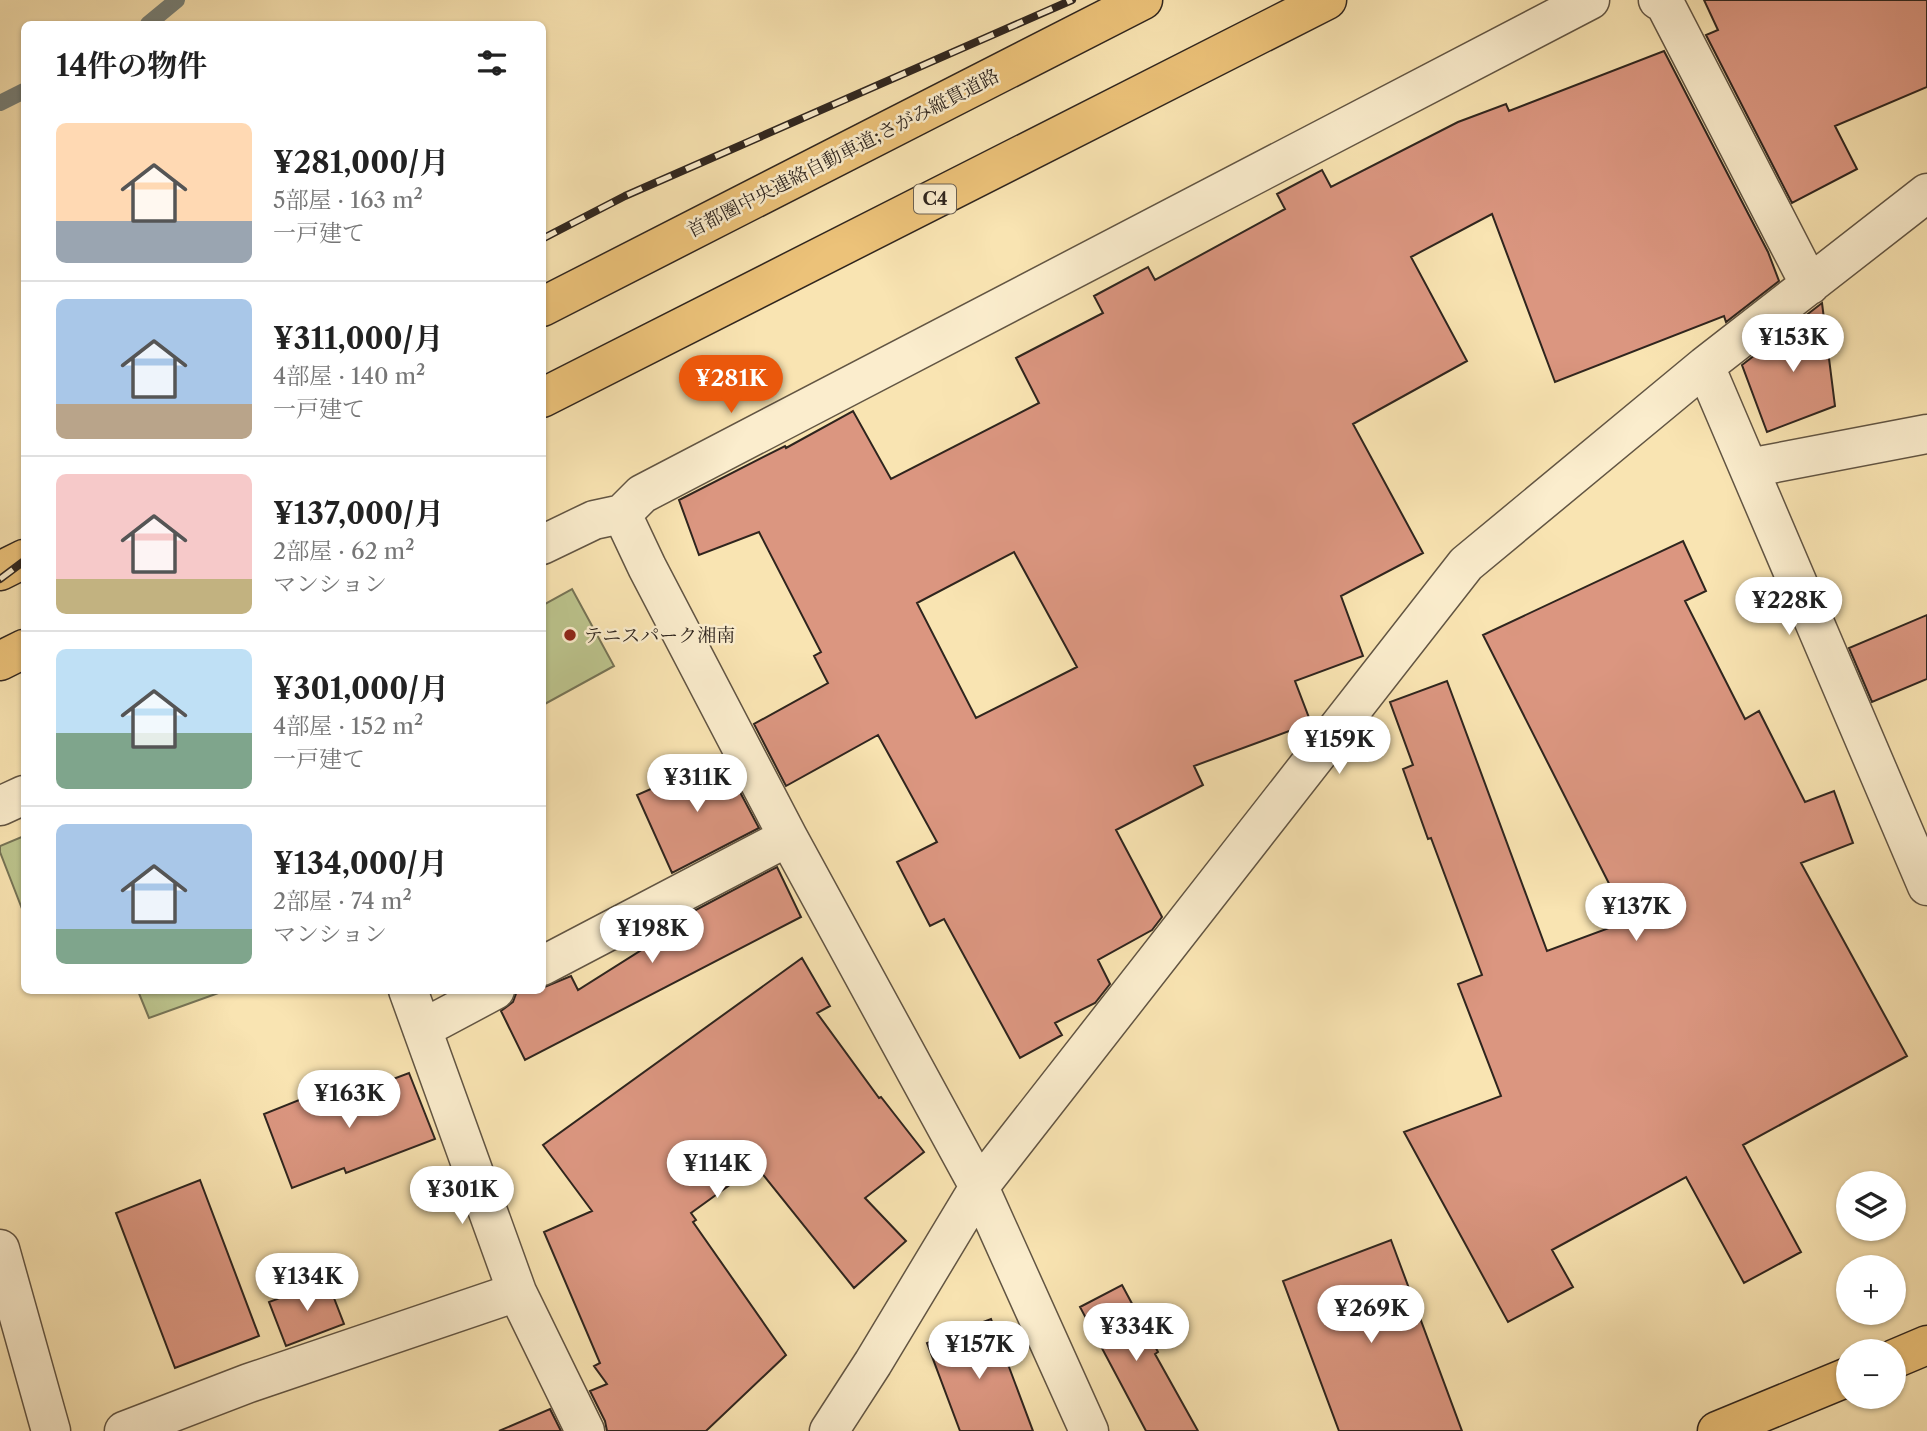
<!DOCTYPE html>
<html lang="ja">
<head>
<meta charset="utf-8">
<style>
  body { margin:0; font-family:"Libre Caslon Text","Noto Serif JP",serif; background:#f6f6f6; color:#222; height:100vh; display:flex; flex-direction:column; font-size:26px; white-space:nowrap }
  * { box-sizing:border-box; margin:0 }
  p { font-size:23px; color:#767676 }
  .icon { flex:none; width:38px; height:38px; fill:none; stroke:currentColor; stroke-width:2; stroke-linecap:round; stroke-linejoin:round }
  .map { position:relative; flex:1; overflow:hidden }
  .details { position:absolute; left:21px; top:21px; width:525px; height:973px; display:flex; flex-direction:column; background:#fff; border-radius:10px; box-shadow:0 2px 5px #0004 }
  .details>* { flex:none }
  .buttons { position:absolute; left:1836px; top:1171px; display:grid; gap:14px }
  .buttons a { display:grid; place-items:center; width:70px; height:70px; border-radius:50%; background:#fff; box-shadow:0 2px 5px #0004; font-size:35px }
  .price { position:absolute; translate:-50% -60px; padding:0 16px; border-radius:24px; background:#fff; color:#222; font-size:23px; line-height:46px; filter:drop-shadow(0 2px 4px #0008) }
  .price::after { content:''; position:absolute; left:50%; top:42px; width:21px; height:16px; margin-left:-10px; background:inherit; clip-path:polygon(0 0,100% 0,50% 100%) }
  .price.selected { background:#ea580c; color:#fff }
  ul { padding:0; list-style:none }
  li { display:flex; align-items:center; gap:21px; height:175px; padding:0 35px }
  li+li { border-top:2px solid #e0e0e0 }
  li span { display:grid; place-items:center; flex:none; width:196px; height:140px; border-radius:10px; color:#555 }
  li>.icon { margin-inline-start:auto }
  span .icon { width:84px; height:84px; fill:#fffc; stroke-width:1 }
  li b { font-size:30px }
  h2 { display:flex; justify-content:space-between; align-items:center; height:84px; padding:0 35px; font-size:30px }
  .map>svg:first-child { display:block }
  .pitch { fill:#bcc48d; stroke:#767456; stroke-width:2 }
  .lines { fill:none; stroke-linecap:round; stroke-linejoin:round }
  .stream { stroke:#75807a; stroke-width:16 }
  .building { fill:#db9680; stroke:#2f251e; stroke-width:2; fill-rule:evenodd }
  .minor-casing { stroke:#625543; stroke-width:41 }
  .major-casing { stroke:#2f251e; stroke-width:41 }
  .highway-casing { stroke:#2f251e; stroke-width:41 }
  .minor { stroke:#fbedcd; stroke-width:38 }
  .major { stroke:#ecc279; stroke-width:38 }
  .highway { stroke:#ecc279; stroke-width:38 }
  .rail-casing { stroke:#2f251e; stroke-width:8 }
  .rail { stroke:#fbedcd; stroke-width:5; stroke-dasharray:16; stroke-linecap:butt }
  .poi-dot { fill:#8f2418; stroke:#fbedcd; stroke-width:2.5 }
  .labels { text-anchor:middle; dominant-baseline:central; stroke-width:5; stroke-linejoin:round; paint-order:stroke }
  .shield { fill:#fbedcd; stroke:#6c6152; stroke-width:2 }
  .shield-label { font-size:18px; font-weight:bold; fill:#2f251e }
  .street-label { font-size:19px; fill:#2f251e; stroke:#fbedcd }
  .poi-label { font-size:19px; fill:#2f251e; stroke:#fbedcd; text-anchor:start }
</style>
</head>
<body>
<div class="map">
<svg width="1927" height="1431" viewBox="0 0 1927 1431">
  <rect width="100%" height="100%" fill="#f9e4b2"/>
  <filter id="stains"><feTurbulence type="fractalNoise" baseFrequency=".00286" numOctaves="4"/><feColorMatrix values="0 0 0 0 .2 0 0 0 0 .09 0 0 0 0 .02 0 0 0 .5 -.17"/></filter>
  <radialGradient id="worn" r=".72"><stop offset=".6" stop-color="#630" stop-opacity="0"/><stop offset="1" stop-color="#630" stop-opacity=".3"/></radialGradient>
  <!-- pitch -->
  <path class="pitch" d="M 572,589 L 614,666 L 543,705 L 543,605 Z
    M 24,836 L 24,914 L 0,852 L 0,846 Z
    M 138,991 L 138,990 L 224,991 L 149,1018 Z"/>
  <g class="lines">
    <!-- stream -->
    <path class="stream" d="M 148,24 L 177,0
      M 0,103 L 24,91"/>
  </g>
  <!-- building -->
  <path class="building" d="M 1704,0 L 1927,0 L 1927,87 L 1835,126 L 1857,169 L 1792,203 L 1706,35 L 1718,30 Z
    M 1664,51 L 1768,252 L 1779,281 L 1726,322 L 1724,316 L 1555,382 L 1492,214 L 1411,257 L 1467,361 L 1353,424 L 1423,553 L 1341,596 L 1363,656 L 1295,681 L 1311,723 L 1194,766 L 1203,785 L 1116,830 L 1162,917 L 1152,930 L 1098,960 L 1110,984 L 1095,1003 L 1055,1023 L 1062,1035 L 1020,1058 L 944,919 L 930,926 L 897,862 L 937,842 L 878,735 L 786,786 L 754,724 L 828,683 L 814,656 L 821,652 L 759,532 L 699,555 L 679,500 L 785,446 L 786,448 L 853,411 L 891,479 L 1039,403 L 1016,358 L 1103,313 L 1094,296 L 1148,267 L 1155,280 L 1285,209 L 1277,194 L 1322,170 L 1331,187 L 1458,122 L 1506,104 L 1509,111 ZM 1014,552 L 1077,667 L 976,718 L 917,603 Z
    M 1822,303 L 1835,406 L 1767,432 L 1742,365 Z
    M 1683,541 L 1706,591 L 1685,601 L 1745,719 L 1759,711 L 1805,802 L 1834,791 L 1853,843 L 1801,863 L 1907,1056 L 1743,1145 L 1801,1252 L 1744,1283 L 1686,1177 L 1552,1250 L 1573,1287 L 1508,1322 L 1404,1132 L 1501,1096 L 1458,984 L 1482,975 L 1431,838 L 1428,839 L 1403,769 L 1413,765 L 1390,702 L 1447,681 L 1547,951 L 1628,921 L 1483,635 Z
    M 1927,615 L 1927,679 L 1872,702 L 1849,648 Z
    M 722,758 L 759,828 L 672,873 L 637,795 Z
    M 777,867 L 801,917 L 525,1060 L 501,1011 L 513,1002 L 517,991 L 542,990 L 542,988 L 571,976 L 578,990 L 692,918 L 690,913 Z
    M 802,958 L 830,1006 L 817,1013 L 879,1098 L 881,1097 L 924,1152 L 865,1198 L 906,1241 L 854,1288 L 756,1166 L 691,1213 L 696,1220 L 693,1222 L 786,1355 L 706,1431 L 607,1431 L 605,1421 L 590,1391 L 607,1384 L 594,1366 L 600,1363 L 544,1232 L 592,1211 L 543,1145 Z
    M 409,1073 L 435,1139 L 346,1173 L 344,1168 L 292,1188 L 264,1114 L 304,1098 L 308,1111 Z
    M 200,1180 L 259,1336 L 175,1368 L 116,1213 Z
    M 1391,1240 L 1462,1431 L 1339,1431 L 1283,1281 Z
    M 327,1280 L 344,1324 L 286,1346 L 269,1302 Z
    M 1122,1285 L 1158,1352 L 1155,1354 L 1198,1431 L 1146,1431 L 1080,1307 Z
    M 991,1319 L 1033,1431 L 960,1431 L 927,1343 Z
    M 550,1409 L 561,1431 L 499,1431 Z"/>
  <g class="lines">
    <defs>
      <path id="minor" d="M 1658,0 L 1665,4 L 1810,285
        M 1705,366 L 1927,886
        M 1749,468 L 1927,434
        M 542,545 L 594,520 L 622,514
        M 0,806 L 24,795
        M 542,966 L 788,837
        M 408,990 L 517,1292 L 585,1431
        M 422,1029 L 495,990
        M 0,1249 L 51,1431
        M 124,1431 L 249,1383 L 517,1292
        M 829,1431 L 873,1363 L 979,1187 L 1466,564 L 1705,366 L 1927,193
        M 1089,1431 L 979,1187 L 788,837 L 647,567 L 622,514 L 642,494 L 1590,0"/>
      <path id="major" d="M 1894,1359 L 1927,1345
        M 1717,1431 L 1848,1377"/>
      <path id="highway" d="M 542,307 L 1143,0
        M 542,398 L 1327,0
        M 0,571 L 24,559
        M 0,661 L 24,649"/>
    </defs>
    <!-- minor casing -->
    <use href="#minor" class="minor-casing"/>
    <!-- major casing -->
    <use href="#major" class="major-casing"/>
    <!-- highway casing -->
    <use href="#highway" class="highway-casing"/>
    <!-- minor -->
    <use href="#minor" class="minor"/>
    <!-- major -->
    <use href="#major" class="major"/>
    <!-- highway -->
    <use href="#highway" class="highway"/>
    <defs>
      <path id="rail" d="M 542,239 L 625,196 L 1072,0
        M 0,579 L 24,561"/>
    </defs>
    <!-- rail casing -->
    <use href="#rail" class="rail-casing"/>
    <!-- rail -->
    <use href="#rail" class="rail"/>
  </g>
  <!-- markers -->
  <circle class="poi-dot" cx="570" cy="635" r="7"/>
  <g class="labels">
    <!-- shield labels -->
    <rect class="shield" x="914" y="184.5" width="42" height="29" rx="5"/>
    <g class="shield-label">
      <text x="935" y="199">C4</text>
    </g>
    <!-- street labels -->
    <g class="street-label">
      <text transform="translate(843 153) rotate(-27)">首都圏中央連絡自動車道;さがみ縦貫道路</text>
    </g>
    <!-- poi labels -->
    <g class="poi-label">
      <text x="584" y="635">テニスパーク湘南</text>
    </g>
  </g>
  <rect width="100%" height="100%" filter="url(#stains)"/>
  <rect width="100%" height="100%" fill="url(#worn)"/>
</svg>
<div class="buttons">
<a><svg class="icon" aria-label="layers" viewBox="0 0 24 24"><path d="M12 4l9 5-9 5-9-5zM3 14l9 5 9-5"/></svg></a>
<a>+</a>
<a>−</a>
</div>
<b class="price" style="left:1793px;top:374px">¥153K</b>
<b class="price selected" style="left:731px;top:415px">¥281K</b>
<b class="price" style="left:1789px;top:637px">¥228K</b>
<b class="price" style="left:1339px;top:776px">¥159K</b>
<b class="price" style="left:697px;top:814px">¥311K</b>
<b class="price" style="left:1636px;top:943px">¥137K</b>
<b class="price" style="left:652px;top:965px">¥198K</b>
<b class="price" style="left:349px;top:1130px">¥163K</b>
<b class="price" style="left:717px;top:1200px">¥114K</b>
<b class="price" style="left:462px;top:1226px">¥301K</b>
<b class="price" style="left:307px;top:1313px">¥134K</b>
<b class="price" style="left:1371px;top:1345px">¥269K</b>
<b class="price" style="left:1136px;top:1363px">¥334K</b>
<b class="price" style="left:979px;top:1381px">¥157K</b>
<section class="details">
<h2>14件の物件<svg class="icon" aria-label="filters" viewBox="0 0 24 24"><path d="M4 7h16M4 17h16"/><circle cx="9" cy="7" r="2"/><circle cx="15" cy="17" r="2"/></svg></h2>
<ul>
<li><span style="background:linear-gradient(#ffd9b3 70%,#9aa5b1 0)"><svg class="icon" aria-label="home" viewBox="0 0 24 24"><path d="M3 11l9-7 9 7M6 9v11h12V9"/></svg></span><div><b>¥281,000/月</b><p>5部屋 · 163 m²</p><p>一戸建て</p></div></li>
<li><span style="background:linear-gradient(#a9c7e8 75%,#b9a48a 0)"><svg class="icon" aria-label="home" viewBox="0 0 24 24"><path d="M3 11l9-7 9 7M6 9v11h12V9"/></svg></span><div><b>¥311,000/月</b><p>4部屋 · 140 m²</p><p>一戸建て</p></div></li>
<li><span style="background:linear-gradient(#f6c9c9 75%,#c2b280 0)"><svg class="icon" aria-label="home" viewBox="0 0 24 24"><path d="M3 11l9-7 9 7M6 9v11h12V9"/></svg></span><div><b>¥137,000/月</b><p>2部屋 · 62 m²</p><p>マンション</p></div></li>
<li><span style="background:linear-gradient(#bfe0f5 60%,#7fa58c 0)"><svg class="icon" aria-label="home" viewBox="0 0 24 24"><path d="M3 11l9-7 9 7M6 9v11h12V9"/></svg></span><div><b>¥301,000/月</b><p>4部屋 · 152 m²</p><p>一戸建て</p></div></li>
<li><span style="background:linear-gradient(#a9c7e8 75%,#7fa58c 0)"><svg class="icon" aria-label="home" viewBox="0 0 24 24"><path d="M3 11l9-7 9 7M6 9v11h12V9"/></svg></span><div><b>¥134,000/月</b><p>2部屋 · 74 m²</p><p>マンション</p></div></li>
</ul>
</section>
</div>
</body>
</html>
